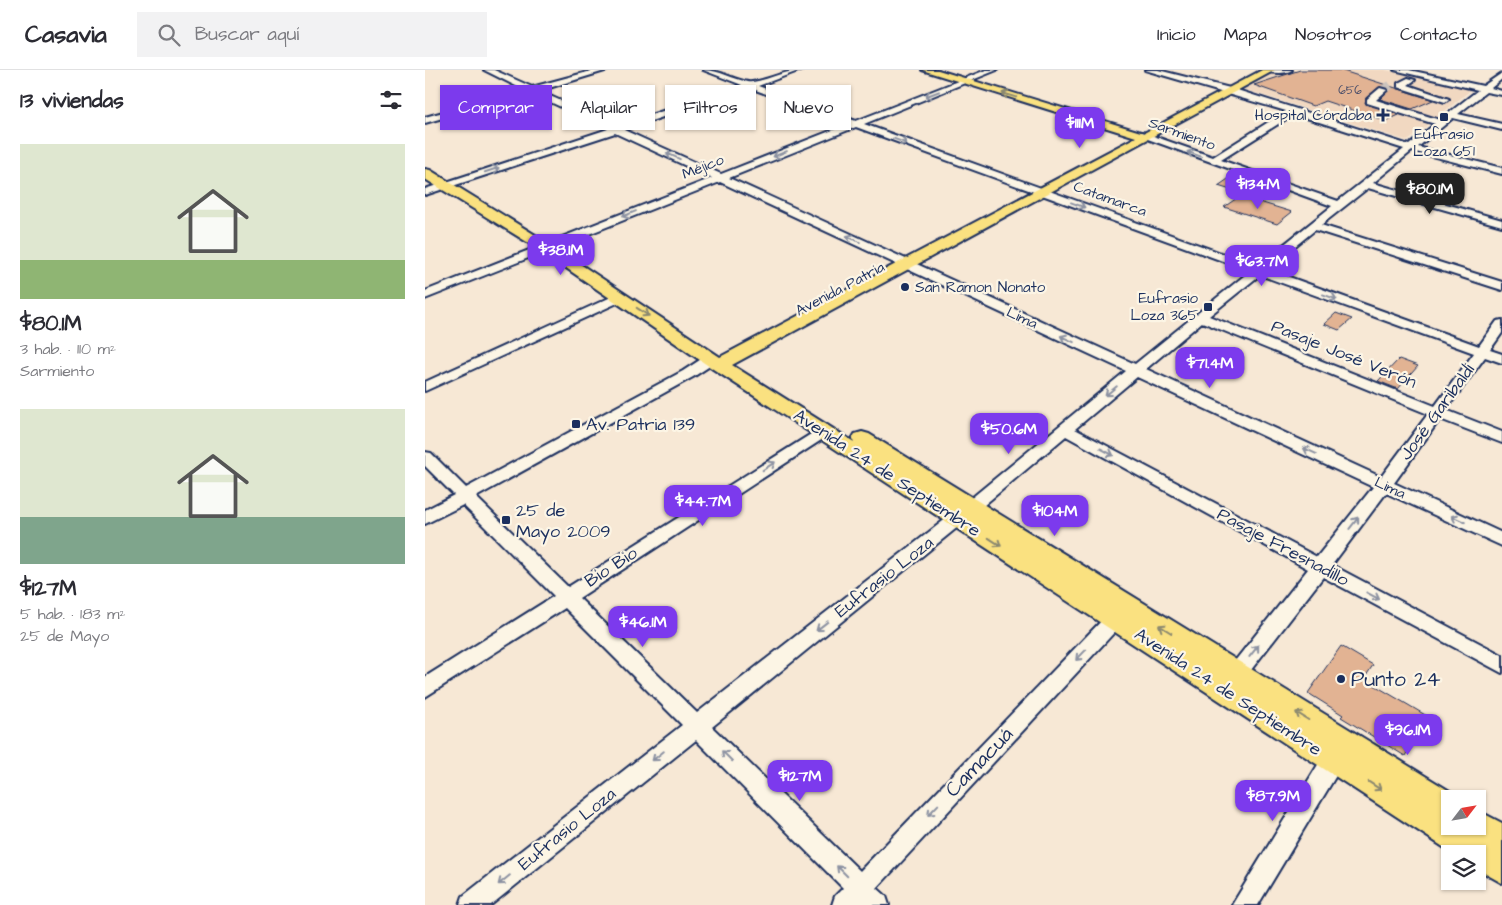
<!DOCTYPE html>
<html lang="es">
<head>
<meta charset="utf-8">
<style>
  body { margin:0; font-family:"Architects Daughter",sans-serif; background:#f2f2f3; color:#2b2b33; height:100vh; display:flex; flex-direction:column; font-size:19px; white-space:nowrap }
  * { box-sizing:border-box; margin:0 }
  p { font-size:16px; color:#7c7c81 }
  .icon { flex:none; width:28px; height:28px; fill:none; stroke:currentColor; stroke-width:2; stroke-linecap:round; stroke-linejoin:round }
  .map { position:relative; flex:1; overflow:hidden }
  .side { display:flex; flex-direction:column; background:#fff; width:425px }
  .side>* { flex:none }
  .hud { position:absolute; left:15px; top:15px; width:475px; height:45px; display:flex; gap:10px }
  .needle { width:32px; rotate:59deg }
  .buttons { position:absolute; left:1016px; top:720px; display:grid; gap:10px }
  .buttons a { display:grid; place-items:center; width:45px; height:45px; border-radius:0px; background:#fff; box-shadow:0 1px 4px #0004; font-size:25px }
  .price { position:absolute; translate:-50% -42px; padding:0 11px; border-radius:10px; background:#7c3aed; color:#fff; font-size:16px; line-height:32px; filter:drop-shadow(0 1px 2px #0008) }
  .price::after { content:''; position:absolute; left:50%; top:30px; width:15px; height:11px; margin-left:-8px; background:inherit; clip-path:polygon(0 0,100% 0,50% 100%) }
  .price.current { background:#222; color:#fff }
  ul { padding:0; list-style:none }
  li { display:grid; align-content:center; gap:10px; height:265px; padding:0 20px }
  li span { display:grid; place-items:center; height:155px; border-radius:0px; color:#555 }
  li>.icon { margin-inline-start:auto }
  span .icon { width:90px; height:90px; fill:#fffc; stroke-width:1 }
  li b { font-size:21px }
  h2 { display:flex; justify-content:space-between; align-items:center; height:60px; padding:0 20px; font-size:21px }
  .chip { padding:0 18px; border-radius:0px; background:#fff; box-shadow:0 1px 4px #0004; font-size:18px; line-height:45px }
  .chip.current { background:#7c3aed; color:#fff }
  header { display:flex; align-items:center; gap:30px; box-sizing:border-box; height:70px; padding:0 25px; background:#fff; border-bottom:1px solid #e1e1e2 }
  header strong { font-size:24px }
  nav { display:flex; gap:28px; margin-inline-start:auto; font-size:18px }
  .search { width:350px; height:45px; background:#f2f2f3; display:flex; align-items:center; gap:12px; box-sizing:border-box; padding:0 18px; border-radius:0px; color:#7c7c81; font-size:19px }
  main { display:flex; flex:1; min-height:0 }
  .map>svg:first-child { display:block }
  .built { fill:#f1d8c1 }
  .building { fill:#e2b393; stroke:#1b2f5e }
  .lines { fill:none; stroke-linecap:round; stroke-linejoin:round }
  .minor-tunnel { stroke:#cbc3bd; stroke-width:9; stroke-dasharray:9 4.5; stroke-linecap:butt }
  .minor-casing { stroke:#1b2f5e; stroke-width:4 }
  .major-casing { stroke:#1b2f5e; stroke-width:4 }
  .minor { fill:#fcf5e5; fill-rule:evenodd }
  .major { fill:#fae180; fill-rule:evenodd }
  .oneway { stroke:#8c92a2 }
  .oneway2 { stroke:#8a886f }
  .poi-dot { fill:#1b2f5e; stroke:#fcf5e5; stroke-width:2 }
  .labels { text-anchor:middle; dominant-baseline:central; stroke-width:4.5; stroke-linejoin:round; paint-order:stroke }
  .far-number-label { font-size:12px; fill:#4d506b }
  .far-poi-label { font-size:15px; fill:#1b2f5e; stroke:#fcf5e5; text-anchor:end }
  .far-street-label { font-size:15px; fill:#1b2f5e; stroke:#fcf5e5 }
  .street-label { font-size:18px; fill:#1b2f5e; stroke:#fcf5e5 }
  .poi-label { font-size:18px; fill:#1b2f5e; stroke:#fcf5e5; text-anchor:start }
  .near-poi-label { font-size:21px; fill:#1b2f5e; stroke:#fcf5e5; text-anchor:start }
  .near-street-label { font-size:21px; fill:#1b2f5e; stroke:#fcf5e5 }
</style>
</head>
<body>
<header>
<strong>Casavia</strong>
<div class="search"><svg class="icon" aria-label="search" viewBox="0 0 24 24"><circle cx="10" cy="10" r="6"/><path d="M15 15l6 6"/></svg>Buscar aquí</div>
<nav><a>Inicio</a><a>Mapa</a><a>Nosotros</a><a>Contacto</a></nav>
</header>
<main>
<section class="side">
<h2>13 viviendas<svg class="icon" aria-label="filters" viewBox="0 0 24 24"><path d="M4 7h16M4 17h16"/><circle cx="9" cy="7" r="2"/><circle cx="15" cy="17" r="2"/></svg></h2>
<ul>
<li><span style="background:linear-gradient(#dfe7d0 75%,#8fb573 0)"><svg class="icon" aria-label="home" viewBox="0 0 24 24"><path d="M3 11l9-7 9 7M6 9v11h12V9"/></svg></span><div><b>$80.1M</b><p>3 hab. · 110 m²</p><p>Sarmiento</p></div></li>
<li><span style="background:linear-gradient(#dfe7d0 70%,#7fa58c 0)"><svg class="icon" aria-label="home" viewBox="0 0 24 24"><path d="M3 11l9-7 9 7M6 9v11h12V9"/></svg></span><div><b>$127M</b><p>5 hab. · 183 m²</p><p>25 de Mayo</p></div></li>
</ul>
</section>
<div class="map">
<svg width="1077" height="835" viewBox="0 0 1077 835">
  <rect width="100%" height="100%" fill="#f7e8d5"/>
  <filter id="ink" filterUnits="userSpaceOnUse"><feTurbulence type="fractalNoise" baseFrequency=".02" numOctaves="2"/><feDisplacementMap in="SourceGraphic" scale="10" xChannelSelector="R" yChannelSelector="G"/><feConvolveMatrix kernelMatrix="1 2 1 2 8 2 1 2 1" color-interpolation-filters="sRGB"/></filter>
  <g filter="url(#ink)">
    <!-- built -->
    <path class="built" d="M 854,0 L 960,0 L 1047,19 L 983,71 L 818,19 Z"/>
    <!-- building -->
    <path class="building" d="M 875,0 L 915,0 L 1008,30 L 987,39 L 955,29 L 964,20 L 954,17 L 941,28 L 940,33 L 974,45 L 961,51 L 900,31 L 888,36 L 829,15 Z
      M 806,107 L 838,117 L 825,126 L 793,116 Z
      M 815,126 L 867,142 L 852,154 L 799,137 Z
      M 911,243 L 927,249 L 914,260 L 899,254 Z
      M 974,289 L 993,296 L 973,319 L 953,311 Z
      M 916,576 L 948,595 L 939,609 L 1002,646 L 980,686 L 916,647 L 918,645 L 883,623 Z"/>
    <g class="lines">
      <!-- minor-tunnel -->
      <path class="minor-tunnel" d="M 958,20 L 966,15"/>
      <defs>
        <path id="minor" d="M 59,0 L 69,0 L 107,17 L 170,0 L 183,0 L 114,21 L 192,56 L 317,15 L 278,0 C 295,0 307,9 323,12 C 334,14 360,0 376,0 L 333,16 L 431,51 L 561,0 L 572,0 L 439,54 L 832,196 L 907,136 L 709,64 L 717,62 L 788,87 L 861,41 L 720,0 L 733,0 L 809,19 L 984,75 L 1010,54 L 942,33 L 942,29 L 955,18 L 962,20 L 951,30 L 1015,50 L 1053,20 L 969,0 L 984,0 L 1058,16 L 1077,3 L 1077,9 L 1066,18 L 1077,21 L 1077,25 L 1061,22 L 1033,44 L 1077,54 L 1077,60 L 1028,48 L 993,77 L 1077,98 L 1077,104 L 987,81 L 948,113 L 1077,150 L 1077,156 L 943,118 L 896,155 L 1077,212 L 1077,220 L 890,160 L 842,199 L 1054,276 L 1072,251 L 1077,250 L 1077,263 L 1065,280 L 1077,284 L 1077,293 L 1060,287 L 1021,340 L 1077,362 L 1077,373 L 1015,349 L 969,413 L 1077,463 L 1077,476 L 961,423 L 907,495 L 1077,585 L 1077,603 L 898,507 L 812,618 L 805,621 L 798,618 L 795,612 L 798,606 L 883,499 L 641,366 L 539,452 L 287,657 L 435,801 L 683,544 L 690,541 L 697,544 L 699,549 L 697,554 L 452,818 L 461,826 L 464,835 L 407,835 L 410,826 L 418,818 L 271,670 L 66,835 L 35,835 L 38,826 L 257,655 L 140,538 L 0,627 L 0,607 L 129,526 L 38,435 L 0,454 L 0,440 L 29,425 L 0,396 L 0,382 L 6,383 L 41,418 L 258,301 L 281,286 L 291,286 L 293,289 L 291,292 L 268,307 L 51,427 L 143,517 L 394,359 L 404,359 L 407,362 L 404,365 L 154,528 L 272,643 L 527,444 L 701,301 L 295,112 L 0,229 L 0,221 L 287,108 L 190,63 L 0,125 L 0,119 L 183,59 L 106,23 L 0,53 L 0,47 L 99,20 ZM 325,18 L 423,54 L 296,104 L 199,60 ZM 869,44 L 979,79 L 913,131 L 796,90 ZM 431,57 L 825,201 L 710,294 L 304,108 ZM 835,205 L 1049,283 L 1010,336 L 784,246 ZM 777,252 L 1003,344 L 956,407 L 721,299 ZM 712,307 L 948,417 L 892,487 L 650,359 Z
          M 840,0 L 867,0 C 861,4 846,4 840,0 Z
          M 983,8 L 990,10 L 983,15 L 1024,29 L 1020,32 L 973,17 L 973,13 Z
          M 195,223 L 199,224 L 201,227 L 199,230 L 0,321 L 0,312 Z
          M 913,672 L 921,675 L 924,682 L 921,689 L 833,835 L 807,835 L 905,675 Z"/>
        <path id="major" d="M 497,0 L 513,0 L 719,63 L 837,0 L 850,0 L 307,295 L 429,372 L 427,369 L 430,364 L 437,362 L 444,364 L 1036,728 L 1025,729 L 1025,756 L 1052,756 L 1052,740 L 1077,753 L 1077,813 L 1052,799 L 1052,784 L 1029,784 L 288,299 L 115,180 L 0,109 L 0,99 L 5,100 L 125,174 L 295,287 L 711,67 Z"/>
      </defs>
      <!-- minor casing -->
      <use href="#minor" class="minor-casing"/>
      <!-- major casing -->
      <use href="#major" class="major-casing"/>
      <!-- minor -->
      <use href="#minor" class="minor"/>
      <!-- major -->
      <use href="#major" class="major"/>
    </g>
    <!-- one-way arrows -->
    <defs><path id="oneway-shaft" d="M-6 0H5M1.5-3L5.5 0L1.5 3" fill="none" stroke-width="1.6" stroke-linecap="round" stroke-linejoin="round" transform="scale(1.25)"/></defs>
    <g class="oneway">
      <use href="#oneway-shaft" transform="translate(507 24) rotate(159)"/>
      <use href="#oneway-shaft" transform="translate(475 71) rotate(20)"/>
      <use href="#oneway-shaft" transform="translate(355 84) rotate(158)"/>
      <use href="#oneway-shaft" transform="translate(769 84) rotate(-160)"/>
      <use href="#oneway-shaft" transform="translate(248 86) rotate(-155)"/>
      <use href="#oneway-shaft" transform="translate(67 100) rotate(-18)"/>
      <use href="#oneway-shaft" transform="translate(653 135) rotate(20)"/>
      <use href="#oneway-shaft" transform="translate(204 144) rotate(158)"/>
      <use href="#oneway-shaft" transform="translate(428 169) rotate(-155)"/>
      <use href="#oneway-shaft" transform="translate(905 227) rotate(20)"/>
      <use href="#oneway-shaft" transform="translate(642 269) rotate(-155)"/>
      <use href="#oneway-shaft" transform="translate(686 321) rotate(141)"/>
      <use href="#oneway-shaft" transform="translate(885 381) rotate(-155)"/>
      <use href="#oneway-shaft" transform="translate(682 382) rotate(28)"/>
      <use href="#oneway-shaft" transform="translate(344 396) rotate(-33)"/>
      <use href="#oneway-shaft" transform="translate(1033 449) rotate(-155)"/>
      <use href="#oneway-shaft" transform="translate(929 453) rotate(-52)"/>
      <use href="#oneway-shaft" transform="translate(948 526) rotate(28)"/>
      <use href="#oneway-shaft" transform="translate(397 556) rotate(142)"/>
      <use href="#oneway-shaft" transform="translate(829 581) rotate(-52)"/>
      <use href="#oneway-shaft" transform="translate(656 585) rotate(134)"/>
      <use href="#oneway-shaft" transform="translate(233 686) rotate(141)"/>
      <use href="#oneway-shaft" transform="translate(302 686) rotate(-135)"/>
      <use href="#oneway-shaft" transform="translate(508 740) rotate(134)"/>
      <use href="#oneway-shaft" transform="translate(417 801) rotate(-135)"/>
      <use href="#oneway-shaft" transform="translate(79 810) rotate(141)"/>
    </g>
    <g class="oneway2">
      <use href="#oneway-shaft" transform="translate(584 25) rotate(-163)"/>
      <use href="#oneway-shaft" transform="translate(218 242) rotate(33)"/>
      <use href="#oneway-shaft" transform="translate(570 472) rotate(33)"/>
      <use href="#oneway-shaft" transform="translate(740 559) rotate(-148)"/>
      <use href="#oneway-shaft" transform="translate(877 646) rotate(-148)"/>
      <use href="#oneway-shaft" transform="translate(950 716) rotate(33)"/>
    </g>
  </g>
  <!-- markers -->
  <g class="poi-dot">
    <path d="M955.5 37.5h5v5h5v5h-5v5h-5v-5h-5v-5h5z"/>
    <rect x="1014" y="42" width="10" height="10" rx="2.5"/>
    <circle cx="480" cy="217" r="5"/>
    <rect x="778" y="232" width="10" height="10" rx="2.5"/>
    <rect x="146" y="349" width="10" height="10" rx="2.5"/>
    <rect x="76" y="445" width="10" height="10" rx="2.5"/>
    <circle cx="916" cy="609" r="5"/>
  </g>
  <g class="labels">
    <!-- far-number labels -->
    <g class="far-number-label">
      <text x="925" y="20">656</text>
    </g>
    <!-- far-poi labels -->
    <g class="far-poi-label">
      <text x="947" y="45">Hospital Córdoba</text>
      <text x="1019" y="64" text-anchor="middle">Eufrasio<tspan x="1019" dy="17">Loza 651</tspan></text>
      <text x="490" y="217" text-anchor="start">San Ramon Nonato</text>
      <text x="773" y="228">Eufrasio<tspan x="773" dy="17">Loza 365</tspan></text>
    </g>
    <!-- far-street labels -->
    <g class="far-street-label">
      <text transform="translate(757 64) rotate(20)">Sarmiento</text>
      <text transform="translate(278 97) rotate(-22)">Méjico</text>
      <text transform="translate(685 129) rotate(20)">Catamarca</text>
      <text transform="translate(415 219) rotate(-28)">Avenida Patria</text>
      <text transform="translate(597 248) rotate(25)">Lima</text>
      <text transform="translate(965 418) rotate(25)">Lima</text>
    </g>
    <!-- street labels -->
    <g class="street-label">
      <text transform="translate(919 284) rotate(22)">Pasaje José Verón</text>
      <text transform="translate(1012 342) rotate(-54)">José Garibaldi</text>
      <text transform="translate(462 403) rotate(33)">Avenida 24 de Septiembre</text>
      <text transform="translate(858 477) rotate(28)">Pasaje Fresnadillo</text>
      <text transform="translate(186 497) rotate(-33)">Bio Bio</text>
      <text transform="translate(459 507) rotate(-38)">Eufrasio Loza</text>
      <text transform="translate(803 622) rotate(33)">Avenida 24 de Septiembre</text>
      <text transform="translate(142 759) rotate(-39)">Eufrasio Loza</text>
    </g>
    <!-- poi labels -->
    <g class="poi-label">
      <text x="161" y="354">Av. Patria 139</text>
      <text x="91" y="440">25 de<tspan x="91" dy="21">Mayo 2009</tspan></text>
    </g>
    <!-- near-poi labels -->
    <g class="near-poi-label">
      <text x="926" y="609">Punto 24</text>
    </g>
    <!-- near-street labels -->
    <g class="near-street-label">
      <text transform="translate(554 692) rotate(-46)">Camacuá</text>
    </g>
  </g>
</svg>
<div class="buttons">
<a><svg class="needle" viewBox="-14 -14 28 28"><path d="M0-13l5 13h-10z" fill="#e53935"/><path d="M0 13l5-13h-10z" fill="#7c7c81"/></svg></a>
<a><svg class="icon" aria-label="layers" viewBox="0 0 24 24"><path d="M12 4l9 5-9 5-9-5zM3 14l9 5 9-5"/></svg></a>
</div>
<b class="price" style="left:655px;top:79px">$111M</b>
<b class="price" style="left:833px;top:140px">$134M</b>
<b class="price current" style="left:1005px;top:145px">$80.1M</b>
<b class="price" style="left:136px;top:206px">$38.1M</b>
<b class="price" style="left:837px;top:217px">$63.7M</b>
<b class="price" style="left:785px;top:319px">$71.4M</b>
<b class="price" style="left:584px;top:385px">$50.6M</b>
<b class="price" style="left:278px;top:457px">$44.7M</b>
<b class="price" style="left:630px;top:467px">$104M</b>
<b class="price" style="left:218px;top:578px">$46.1M</b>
<b class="price" style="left:983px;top:686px">$96.1M</b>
<b class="price" style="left:375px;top:732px">$127M</b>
<b class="price" style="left:848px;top:752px">$87.9M</b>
<div class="hud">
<a class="chip current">Comprar</a>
<a class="chip">Alquilar</a>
<a class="chip">Filtros</a>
<a class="chip">Nuevo</a>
</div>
</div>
</main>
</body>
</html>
